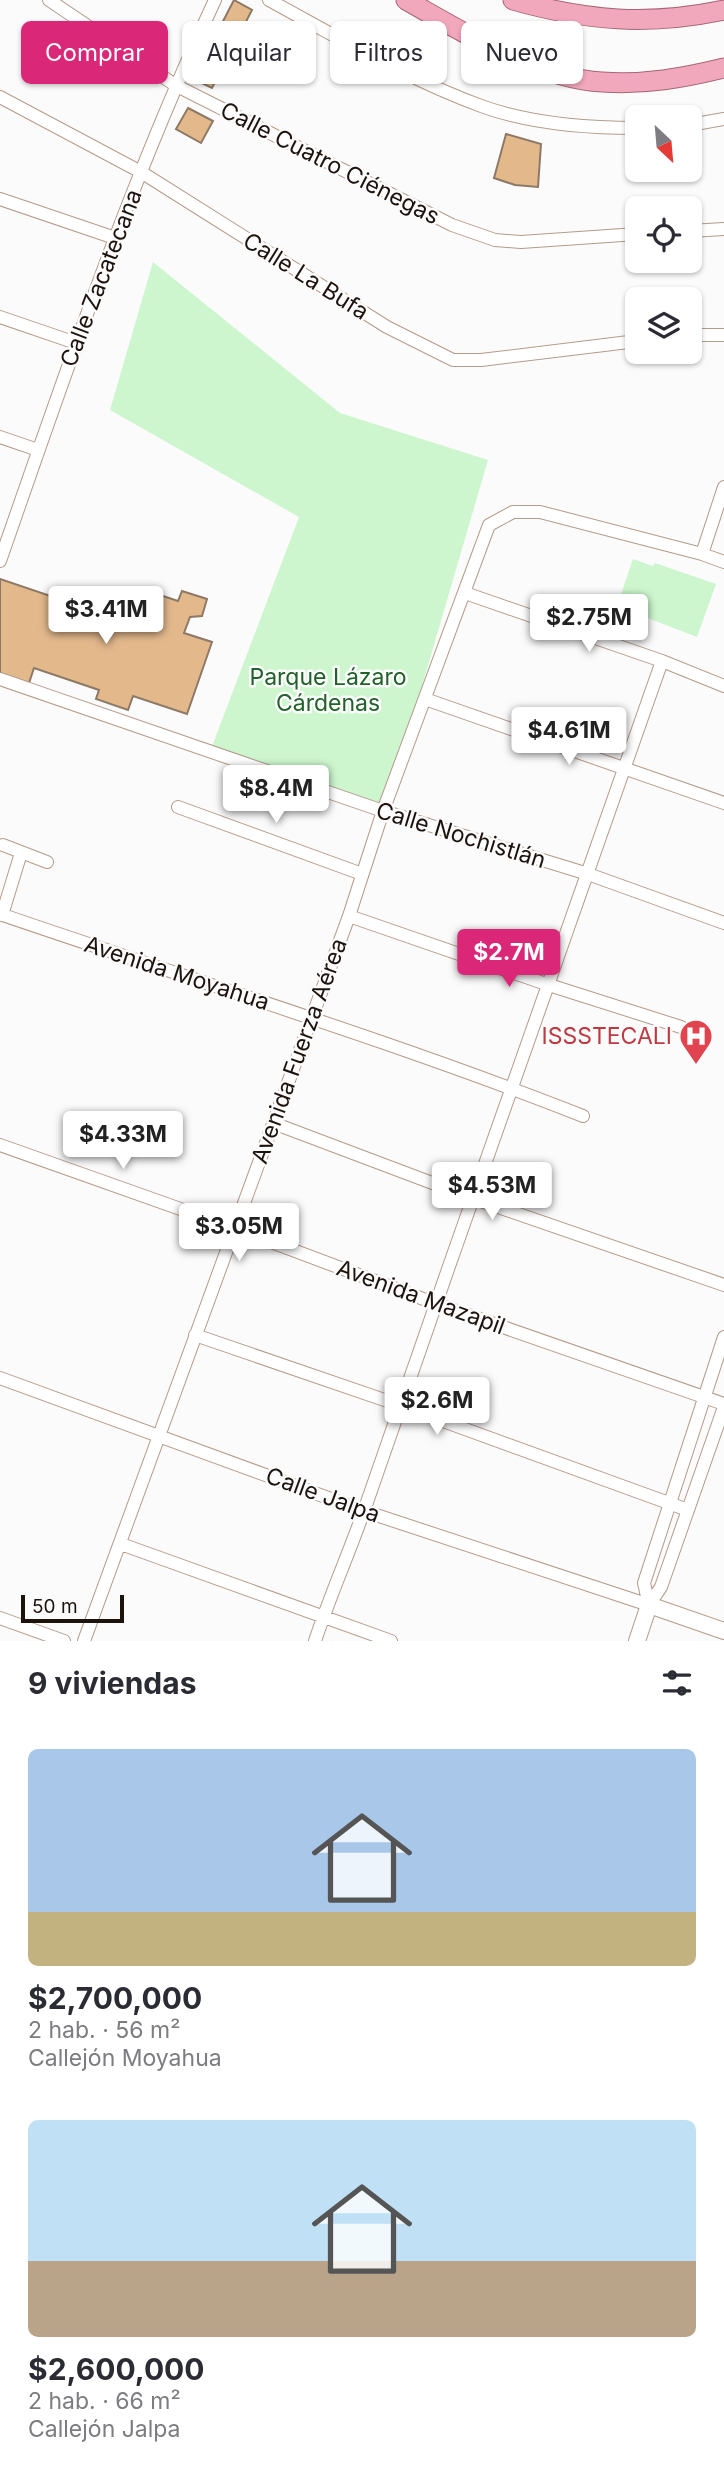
<!DOCTYPE html>
<html lang="es">
<head>
<meta charset="utf-8">
<style>
  body { margin:0; font-family:Inter,sans-serif; background:#f2f2f3; color:#2b2b33; height:100vh; display:flex; flex-direction:column; font-size:26px; white-space:nowrap }
  * { box-sizing:border-box; margin:0 }
  p { font-size:23px; color:#7c7c81 }
  .icon { flex:none; width:38px; height:38px; fill:none; stroke:currentColor; stroke-width:2; stroke-linecap:round; stroke-linejoin:round }
  .map { position:relative; height:1641px; overflow:hidden }
  .panel { display:flex; flex-direction:column; background:#fff; flex:1 }
  .panel>* { flex:none }
  .guide { position:absolute; left:21px; top:21px; width:682px; height:63px; display:flex; gap:14px }
  .needle { width:46px; rotate:154deg }
  .controls { position:absolute; left:625px; top:105px; display:grid; gap:14px }
  .controls a { display:grid; place-items:center; width:77px; height:77px; border-radius:10px; background:#fff; box-shadow:0 2px 5px #0004; font-size:35px }
  .scale { position:absolute; left:21px; bottom:18px; width:103px; box-sizing:border-box; padding-left:7px; border:4px solid #1d130d; border-top:0; font-size:19px; line-height:24px; white-space:nowrap; color:#1d130d; -webkit-text-stroke:5px #fbfbfb; paint-order:stroke }
  .price { position:absolute; translate:-50% -60px; padding:0 16px; border-radius:7px; background:#fff; color:#222; font-size:23px; line-height:46px; filter:drop-shadow(0 2px 4px #0008) }
  .price::after { content:''; position:absolute; left:50%; top:42px; width:21px; height:16px; margin-left:-10px; background:inherit; clip-path:polygon(0 0,100% 0,50% 100%) }
  .price.selected { background:#db2777; color:#fff }
  ul { padding:0; list-style:none }
  li { display:grid; align-content:center; gap:14px; height:371px; padding:0 28px }
  li span { display:grid; place-items:center; height:217px; border-radius:10px; color:#555 }
  li>.icon { margin-inline-start:auto }
  span .icon { width:126px; height:126px; fill:#fffc; stroke-width:1 }
  li b { font-size:30px }
  h2 { display:flex; justify-content:space-between; align-items:center; height:84px; padding:0 28px; font-size:30px }
  .tag { padding:0 24px; border-radius:10px; background:#fff; box-shadow:0 2px 5px #0004; font-size:24px; line-height:63px }
  .tag.selected { background:#db2777; color:#fff }
  .map>svg:first-child { display:block }
  .green { fill:#cdf6ce }
  .building { fill:#e3b98c; stroke:#8d7965; stroke-width:2 }
  .lines { fill:none; stroke-linecap:round; stroke-linejoin:round }
  .minor-casing { stroke:#b59b8a; stroke-width:14 }
  .tertiary-casing { stroke:#b59b8a; stroke-width:18 }
  .trunk-casing { stroke:#a66674; stroke-width:21 }
  .minor { stroke:#fff; stroke-width:12 }
  .tertiary { stroke:#fff; stroke-width:16 }
  .trunk { stroke:#f2a8bc; stroke-width:19 }
  .labels { text-anchor:middle; dominant-baseline:central; stroke-width:5; stroke-linejoin:round; paint-order:stroke }
  .street-label { font-size:23px; fill:#1d130d; stroke:#fbfbfb }
  .park-label { font-size:23px; fill:#22612a; stroke:#fbfbfb }
  .health-label { font-size:23px; fill:#be3a42; stroke:#fbfbfb; text-anchor:end }
</style>
</head>
<body>
<div class="map">
<svg width="724" height="1641" viewBox="0 0 724 1641">
  <rect width="100%" height="100%" fill="#fbfbfb"/>
  <!-- green -->
  <path class="green" d="M 153,262 L 340,413 L 488,460 L 386,809 L 211,749 L 299,517 L 110,410 Z
    M 633,559 L 653,566 L 655,563 L 716,584 L 697,637 L 637,614 L 638,609 L 618,603 Z"/>
  <!-- building -->
  <path class="building" d="M 234,0 L 252,10 L 212,88 L 193,79 Z
    M 188,108 L 213,121 L 201,143 L 176,129 Z
    M 506,134 L 541,144 L 538,187 L 515,185 L 494,178 Z
    M 0,579 L 127,622 L 139,588 L 178,601 L 182,591 L 207,599 L 202,616 L 190,617 L 184,633 L 212,642 L 187,714 L 133,696 L 128,710 L 96,699 L 99,690 L 34,668 L 29,683 L 0,673 Z"/>
  <g class="lines">
    <defs>
      <path id="minor" d="M 49,0 L 175,85 L 452,225 L 495,240 L 521,242 L 637,234
        M 269,0 C 339,38 409,80 484,107 C 532,124 587,128 637,128
        M 0,97 L 141,172 L 387,327 L 453,360 L 481,360 L 637,341
        M 690,125 L 724,119
        M 0,199 L 115,238
        M 690,231 L 724,229
        M 0,317 L 76,343
        M 690,335 L 724,335
        M 0,437 L 38,450
        M 702,554 L 724,487
        M 0,561 C 66,372 130,181 215,0
        M 465,593 L 662,661 L 724,686
        M 0,679 L 383,811 L 588,874 L 724,923
        M 425,699 L 724,803
        M 178,807 L 362,874
        M 3,845 L 47,862
        M 0,914 C 195,981 392,1041 583,1116
        M 2,915 L 21,853
        M 349,916 L 549,985 L 681,1027
        M 273,1123 L 472,1198 L 724,1285
        M 0,1145 L 234,1228 L 434,1303 L 724,1404
        M 195,1335 L 399,1405 L 688,1510
        M 0,1378 L 364,1511 L 649,1605
        M 121,1544 L 391,1641
        M 649,1605 L 644,1583 L 724,1337
        M 649,1605 L 661,1587 L 724,1407
        M 0,1618 L 64,1641
        M 84,1641 L 349,916 L 383,811 L 489,525 L 513,512 L 540,512 L 702,554 L 724,562
        M 315,1641 C 330,1596 349,1553 365,1508 C 462,1225 564,944 662,661"/>
      <path id="tertiary" d="M 637,1641 L 649,1605 L 724,1631"/>
      <path id="trunk" d="M 406,0 C 461,31 538,79 602,82 C 645,85 683,78 724,68
        M 513,0 C 587,21 648,26 724,10"/>
    </defs>
    <!-- minor casing -->
    <use href="#minor" class="minor-casing"/>
    <!-- tertiary casing -->
    <use href="#tertiary" class="tertiary-casing"/>
    <!-- trunk casing -->
    <use href="#trunk" class="trunk-casing"/>
    <!-- minor -->
    <use href="#minor" class="minor"/>
    <!-- tertiary -->
    <use href="#tertiary" class="tertiary"/>
    <!-- trunk -->
    <use href="#trunk" class="trunk"/>
  </g>
  <!-- icons -->
  <defs>
    <symbol id="hospital-pin" viewBox="-11 -11 22 30"><path d="M0 17L-7.5 6A9.5 9.5 0 1 1 7.5 6Z" fill="#e0444e" stroke="#fbfbfb"/><path d="M-5-5h3v3.5h4V-5h3V5h-3V1.5h-4V5h-3Z" fill="#fff"/></symbol>
  </defs>
  <g fill-rule="evenodd">
    <use href="#hospital-pin" x="677" y="1017" width="38" height="52"/>
  </g>
  <g class="labels">
    <!-- street labels -->
    <g class="street-label">
      <text transform="translate(330 163) rotate(27)">Calle Cuatro Ciénegas</text>
      <text transform="translate(306 276) rotate(32)">Calle La Bufa</text>
      <text transform="translate(101 278) rotate(-69)">Calle Zacatecana</text>
      <text transform="translate(461 835) rotate(17)">Calle Nochistlán</text>
      <text transform="translate(177 973) rotate(18)">Avenida Moyahua</text>
      <text transform="translate(299 1051) rotate(-70)">Avenida Fuerza Aérea</text>
      <text transform="translate(421 1297) rotate(20)">Avenida Mazapil</text>
      <text transform="translate(323 1495) rotate(20)">Calle Jalpa</text>
    </g>
    <!-- park labels -->
    <g class="park-label">
      <text x="328" y="677">Parque Lázaro<tspan x="328" dy="26">Cárdenas</tspan></text>
    </g>
    <!-- health labels -->
    <g class="health-label">
      <text x="672" y="1036">ISSSTECALI</text>
    </g>
  </g>
</svg>
<div class="controls">
<a><svg class="needle" viewBox="-14 -14 28 28"><path d="M0-13l5 13h-10z" fill="#e53935"/><path d="M0 13l5-13h-10z" fill="#7c7c81"/></svg></a>
<a><svg class="icon" aria-label="locate" viewBox="0 0 24 24"><circle cx="12" cy="12" r="6"/><path d="M12 2v4M12 18v4M2 12h4M18 12h4"/></svg></a>
<a><svg class="icon" aria-label="layers" viewBox="0 0 24 24"><path d="M12 4l9 5-9 5-9-5zM3 14l9 5 9-5"/></svg></a>
</div>
<div class="scale">50 m</div>
<b class="price" style="left:106px;top:646px">$3.41M</b>
<b class="price" style="left:589px;top:654px">$2.75M</b>
<b class="price" style="left:569px;top:767px">$4.61M</b>
<b class="price" style="left:276px;top:825px">$8.4M</b>
<b class="price selected" style="left:509px;top:989px">$2.7M</b>
<b class="price" style="left:123px;top:1171px">$4.33M</b>
<b class="price" style="left:492px;top:1222px">$4.53M</b>
<b class="price" style="left:239px;top:1263px">$3.05M</b>
<b class="price" style="left:437px;top:1437px">$2.6M</b>
<div class="guide">
<a class="tag selected">Comprar</a>
<a class="tag">Alquilar</a>
<a class="tag">Filtros</a>
<a class="tag">Nuevo</a>
</div>
</div>
<section class="panel">
<h2>9 viviendas<svg class="icon" aria-label="filters" viewBox="0 0 24 24"><path d="M4 7h16M4 17h16"/><circle cx="9" cy="7" r="2"/><circle cx="15" cy="17" r="2"/></svg></h2>
<ul>
<li><span style="background:linear-gradient(#a9c7e8 75%,#c2b280 0)"><svg class="icon" aria-label="home" viewBox="0 0 24 24"><path d="M3 11l9-7 9 7M6 9v11h12V9"/></svg></span><div><b>$2,700,000</b><p>2 hab. · 56 m²</p><p>Callejón Moyahua</p></div></li>
<li><span style="background:linear-gradient(#bfe0f5 65%,#b9a48a 0)"><svg class="icon" aria-label="home" viewBox="0 0 24 24"><path d="M3 11l9-7 9 7M6 9v11h12V9"/></svg></span><div><b>$2,600,000</b><p>2 hab. · 66 m²</p><p>Callejón Jalpa</p></div></li>
</ul>
</section>
</body>
</html>
